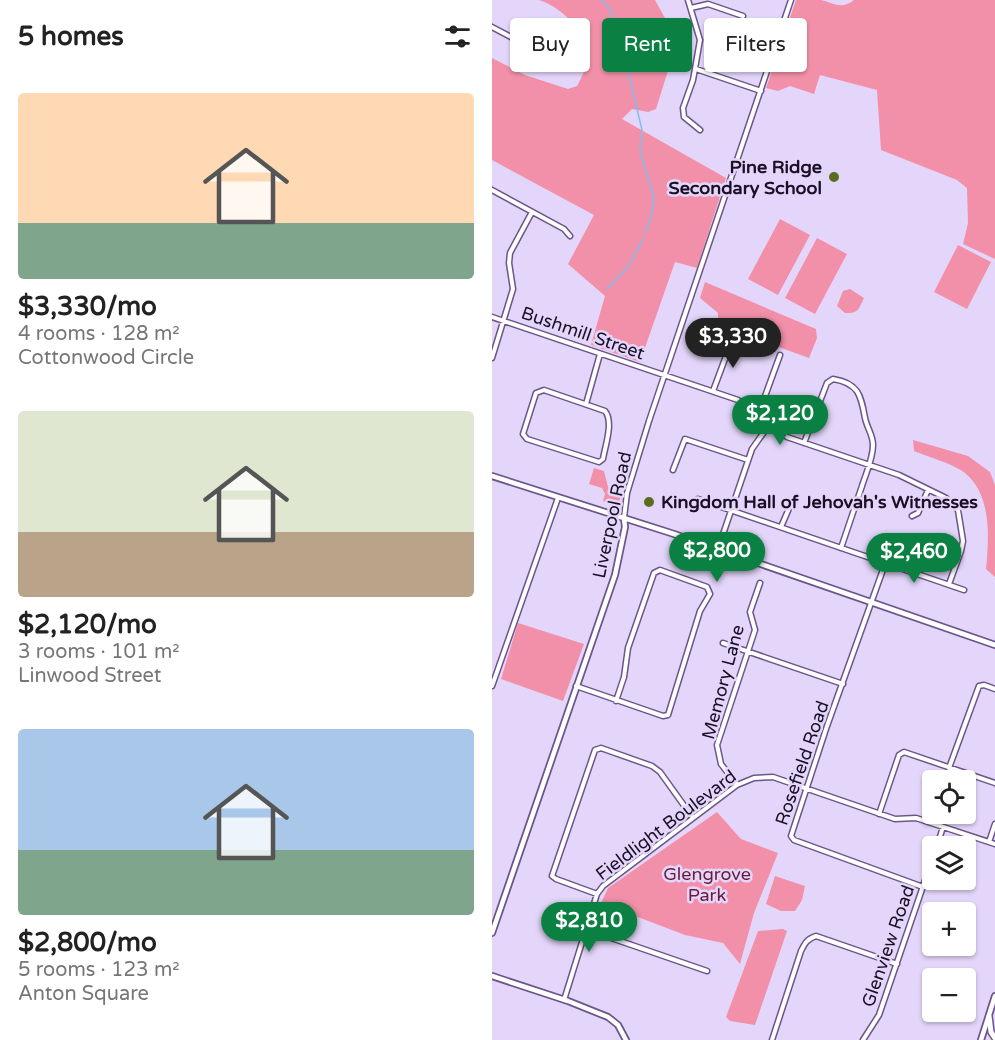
<!DOCTYPE html>
<html lang="en">
<head>
<meta charset="utf-8">
<style>
  body { margin:0; font-family:"Varela Round",sans-serif; background:#f6f6f6; color:#222; height:100vh; display:flex; flex-direction:column; font-size:22px; white-space:nowrap }
  * { box-sizing:border-box; margin:0 }
  p { font-size:20px; color:#767676 }
  .icon { flex:none; width:33px; height:33px; fill:none; stroke:currentColor; stroke-width:2; stroke-linecap:round; stroke-linejoin:round }
  .map { position:relative; flex:1; overflow:hidden }
  .panel { display:flex; flex-direction:column; background:#fff; width:492px }
  .panel>* { flex:none }
  .top-card { position:absolute; left:18px; top:18px; width:394px; height:54px; display:flex; gap:12px }
  .buttons { position:absolute; left:430px; top:770px; display:grid; gap:12px }
  .buttons a { display:grid; place-items:center; width:54px; height:54px; border-radius:6px; background:#fff; box-shadow:0 2px 4px #0004; font-size:30px }
  .price { position:absolute; translate:-50% -51px; padding:0 14px; border-radius:21px; background:#0b8043; color:#fff; font-size:20px; line-height:39px; filter:drop-shadow(0 2px 3px #0008) }
  .price::after { content:''; position:absolute; left:50%; top:36px; width:18px; height:14px; margin-left:-9px; background:inherit; clip-path:polygon(0 0,100% 0,50% 100%) }
  .price.current { background:#222; color:#fff }
  ul { padding:0; list-style:none }
  li { display:grid; align-content:center; gap:12px; height:318px; padding:0 18px }
  li span { display:grid; place-items:center; height:186px; border-radius:6px; color:#555 }
  li>.icon { margin-inline-start:auto }
  span .icon { width:108px; height:108px; fill:#fffc; stroke-width:1 }
  li b { font-size:26px }
  h2 { display:flex; justify-content:space-between; align-items:center; height:72px; padding:0 18px; font-size:26px }
  .tag { padding:0 21px; border-radius:6px; background:#fff; box-shadow:0 2px 4px #0004; font-size:21px; line-height:54px }
  .tag.current { background:#0b8043; color:#fff }
  main { display:flex; flex:1; min-height:0 }
  .map>svg:first-child { display:block }
  .green { fill:#f290a9 }
  .lines { fill:none; stroke-linecap:round; stroke-linejoin:round }
  .stream { stroke:#81beee; stroke-width:1.5 }
  .street-casing { stroke:#6c558a; stroke-width:7 }
  .secondary-casing { stroke:#6c558a; stroke-width:8 }
  .primary-casing { stroke:#6c558a; stroke-width:8 }
  .street { stroke:#fff; stroke-width:4 }
  .secondary { stroke:#fff; stroke-width:4.5 }
  .primary { stroke:#fff; stroke-width:5 }
  .poi-dot { fill:#586d1d; stroke:#e4d6fa; stroke-width:2 }
  .labels { text-anchor:middle; dominant-baseline:central; stroke-width:5; stroke-linejoin:round; paint-order:stroke }
  .poi-label { font-size:18px; font-weight:bold; fill:#1a1025; stroke:#e4d6fa; text-anchor:end }
  .street-label { font-size:18px; fill:#1a1025; stroke:#e4d6fa }
  .park-label { font-size:18px; fill:#681b36; stroke:#e4d6fa }
</style>
</head>
<body>
<main>
<section class="panel">
<h2>5 homes<svg class="icon" aria-label="filters" viewBox="0 0 24 24"><path d="M4 7h16M4 17h16"/><circle cx="9" cy="7" r="2"/><circle cx="15" cy="17" r="2"/></svg></h2>
<ul>
<li><span style="background:linear-gradient(#ffd9b3 70%,#7fa58c 0)"><svg class="icon" aria-label="home" viewBox="0 0 24 24"><path d="M3 11l9-7 9 7M6 9v11h12V9"/></svg></span><div><b>$3,330/mo</b><p>4 rooms · 128 m²</p><p>Cottonwood Circle</p></div></li>
<li><span style="background:linear-gradient(#dfe7d0 65%,#b9a48a 0)"><svg class="icon" aria-label="home" viewBox="0 0 24 24"><path d="M3 11l9-7 9 7M6 9v11h12V9"/></svg></span><div><b>$2,120/mo</b><p>3 rooms · 101 m²</p><p>Linwood Street</p></div></li>
<li><span style="background:linear-gradient(#a9c7e8 65%,#7fa58c 0)"><svg class="icon" aria-label="home" viewBox="0 0 24 24"><path d="M3 11l9-7 9 7M6 9v11h12V9"/></svg></span><div><b>$2,800/mo</b><p>5 rooms · 123 m²</p><p>Anton Square</p></div></li>
</ul>
</section>
<div class="map">
<svg width="503" height="1040" viewBox="0 0 503 1040">
  <rect width="100%" height="100%" fill="#e4d6fa"/>
  <!-- green -->
  <path class="green" d="M 47,0 L 163,0 L 179,29 L 180,58 L 164,109 L 156,112 L 140,109 L 130,119 L 234,178 L 205,268 L 183,262 L 148,362 L 99,345 L 113,296 L 76,264 L 102,215 L 0,160 L 0,58 L 33,75 L 76,89 L 85,86 C 91,75 97,63 95,50 C 94,30 65,5 47,0 Z
    M 304,0 C 312,0 322,0 329,0 C 341,3 350,10 362,0 L 503,0 L 503,259 L 471,244 L 476,223 L 475,188 L 465,180 L 389,150 L 385,90 L 328,75 L 322,94 L 298,86 L 286,91 L 274,88 Z
    M 288,219 L 318,235 L 286,295 L 256,279 Z
    M 325,238 L 355,254 L 323,314 L 293,298 Z
    M 466,245 L 499,262 L 475,309 L 442,292 Z
    M 213,282 L 324,329 L 325,338 L 317,358 L 226,325 L 226,313 L 208,298 Z
    M 358,289 L 372,298 C 367,308 367,314 353,313 L 345,306 L 351,291 Z
    M 421,440 L 476,456 L 498,472 L 503,485 L 503,577 L 494,569 C 497,538 500,495 473,473 C 464,465 434,456 422,451 Z
    M 102,468 L 112,471 L 116,487 L 131,492 L 125,506 L 111,501 L 113,494 L 110,488 L 97,484 Z
    M 26,623 L 92,644 L 71,701 L 9,679 Z
    M 225,812 L 249,839 L 286,853 L 262,913 L 248,964 L 231,943 L 193,935 L 109,903 L 116,888 Z
    M 283,876 L 313,886 L 310,900 L 303,911 L 289,911 L 274,904 Z
    M 291,929 L 295,931 L 263,1025 L 238,1021 L 234,1017 L 266,931 Z"/>
  <g class="lines">
    <!-- stream -->
    <path class="stream" d="M 109,0 L 119,10 L 124,34 L 133,59 L 150,130 L 148,151 L 162,198 L 159,217 L 153,233
      M 115,289 L 136,267 L 151,239"/>
    <defs>
      <path id="street" d="M 196,0 L 208,40 L 201,80 L 191,108 L 192,117 L 208,130
        M 199,8 L 216,4 L 251,16
        M 0,27 L 38,47 L 57,54
        M 204,69 L 269,91
        M 0,190 L 72,229 L 78,236
        M 0,317 L 246,400 L 295,437 L 407,475 L 454,498 L 466,510 L 471,541 L 469,551 L 457,584
        M 0,358 L 21,289 L 17,263 L 18,253 L 40,212
        M 52,390 L 113,411 C 122,422 113,446 111,459 L 107,462 L 35,439 L 31,434 L 44,393 Z
        M 221,391 L 240,340
        M 94,404 L 108,354
        M 264,413 L 272,399 L 288,355
        M 312,443 L 335,383 L 341,379 C 367,383 369,396 373,418 C 375,428 381,435 381,445 C 381,459 374,473 370,486 C 363,507 356,527 349,548
        M 181,470 L 193,439 L 256,460
        M 206,499 L 472,590
        M 420,516 L 426,513 L 436,490
        M 132,518 L 135,493 L 157,421 L 299,0
        M 289,527 L 298,506 L 303,501
        M 226,549 L 260,449 L 277,425
        M 393,564 L 335,726 L 299,836 L 302,840 L 431,887
        M 231,643 L 351,684
        M 0,686 L 66,498
        M 84,686 L 171,716 L 176,715 L 208,611 L 218,594 L 215,587 L 168,570 L 162,573 L 136,648 L 132,677 L 124,701
        M 457,768 L 487,686 L 492,685 L 503,689
        M 245,785 L 229,764 L 225,745 L 263,630 L 258,612 L 268,583
        M 387,814 L 407,755 L 412,752 L 503,783
        M 497,842 L 503,824
        M 445,846 L 451,827
        M 105,894 L 64,879 L 60,876 L 103,750 L 109,748 L 160,766 L 168,772 L 201,818
        M 96,926 L 102,932 L 215,971
        M 72,1000 L 105,894 L 111,886 L 245,785 L 262,778 L 281,777 L 403,819 L 424,818 L 503,844
        M 280,1040 L 309,951 C 313,943 315,939 324,936 L 405,964
        M 371,1040 L 387,1015 L 441,857"/>
      <path id="secondary" d="M 0,476 L 182,534 L 503,645
        M 0,933 L 123,575 L 133,527 L 132,518
        M 0,976 L 76,1001 L 116,1017 L 126,1025 L 134,1040
        M 489,1040 L 503,996"/>
      <path id="primary" d="M 497,1016 L 499,1032 L 503,1038"/>
    </defs>
    <!-- street casing -->
    <use href="#street" class="street-casing"/>
    <!-- secondary casing -->
    <use href="#secondary" class="secondary-casing"/>
    <!-- primary casing -->
    <use href="#primary" class="primary-casing"/>
    <!-- street -->
    <use href="#street" class="street"/>
    <!-- secondary -->
    <use href="#secondary" class="secondary"/>
    <!-- primary -->
    <use href="#primary" class="primary"/>
  </g>
  <!-- markers -->
  <g class="poi-dot">
    <circle cx="342" cy="177" r="6"/>
    <circle cx="157" cy="502" r="6"/>
  </g>
  <g class="labels">
    <!-- poi labels -->
    <g class="poi-label">
      <text x="330" y="167">Pine Ridge<tspan x="330" dy="21">Secondary School</tspan></text>
      <text x="169" y="502" text-anchor="start">Kingdom Hall of Jehovah's Witnesses</text>
    </g>
    <!-- street labels -->
    <g class="street-label">
      <text transform="translate(91 333) rotate(19)">Bushmill Street</text>
      <text transform="translate(120 515) rotate(-78)">Liverpool Road</text>
      <text transform="translate(231 682) rotate(-75)">Memory Lane</text>
      <text transform="translate(310 763) rotate(-71)">Rosefield Road</text>
      <text transform="translate(174 825) rotate(-37)">Fieldlight Boulevard</text>
      <text transform="translate(396 946) rotate(-71)">Glenview Road</text>
    </g>
    <!-- park labels -->
    <g class="park-label">
      <text x="215" y="874">Glengrove<tspan x="215" dy="21">Park</tspan></text>
    </g>
  </g>
</svg>
<div class="buttons">
<a><svg class="icon" aria-label="locate" viewBox="0 0 24 24"><circle cx="12" cy="12" r="6"/><path d="M12 2v4M12 18v4M2 12h4M18 12h4"/></svg></a>
<a><svg class="icon" aria-label="layers" viewBox="0 0 24 24"><path d="M12 4l9 5-9 5-9-5zM3 14l9 5 9-5"/></svg></a>
<a>+</a>
<a>−</a>
</div>
<b class="price current" style="left:241px;top:369px">$3,330</b>
<b class="price" style="left:288px;top:446px">$2,120</b>
<b class="price" style="left:225px;top:583px">$2,800</b>
<b class="price" style="left:422px;top:584px">$2,460</b>
<b class="price" style="left:97px;top:953px">$2,810</b>
<div class="top-card">
<a class="tag">Buy</a>
<a class="tag current">Rent</a>
<a class="tag">Filters</a>
</div>
</div>
</main>
</body>
</html>
